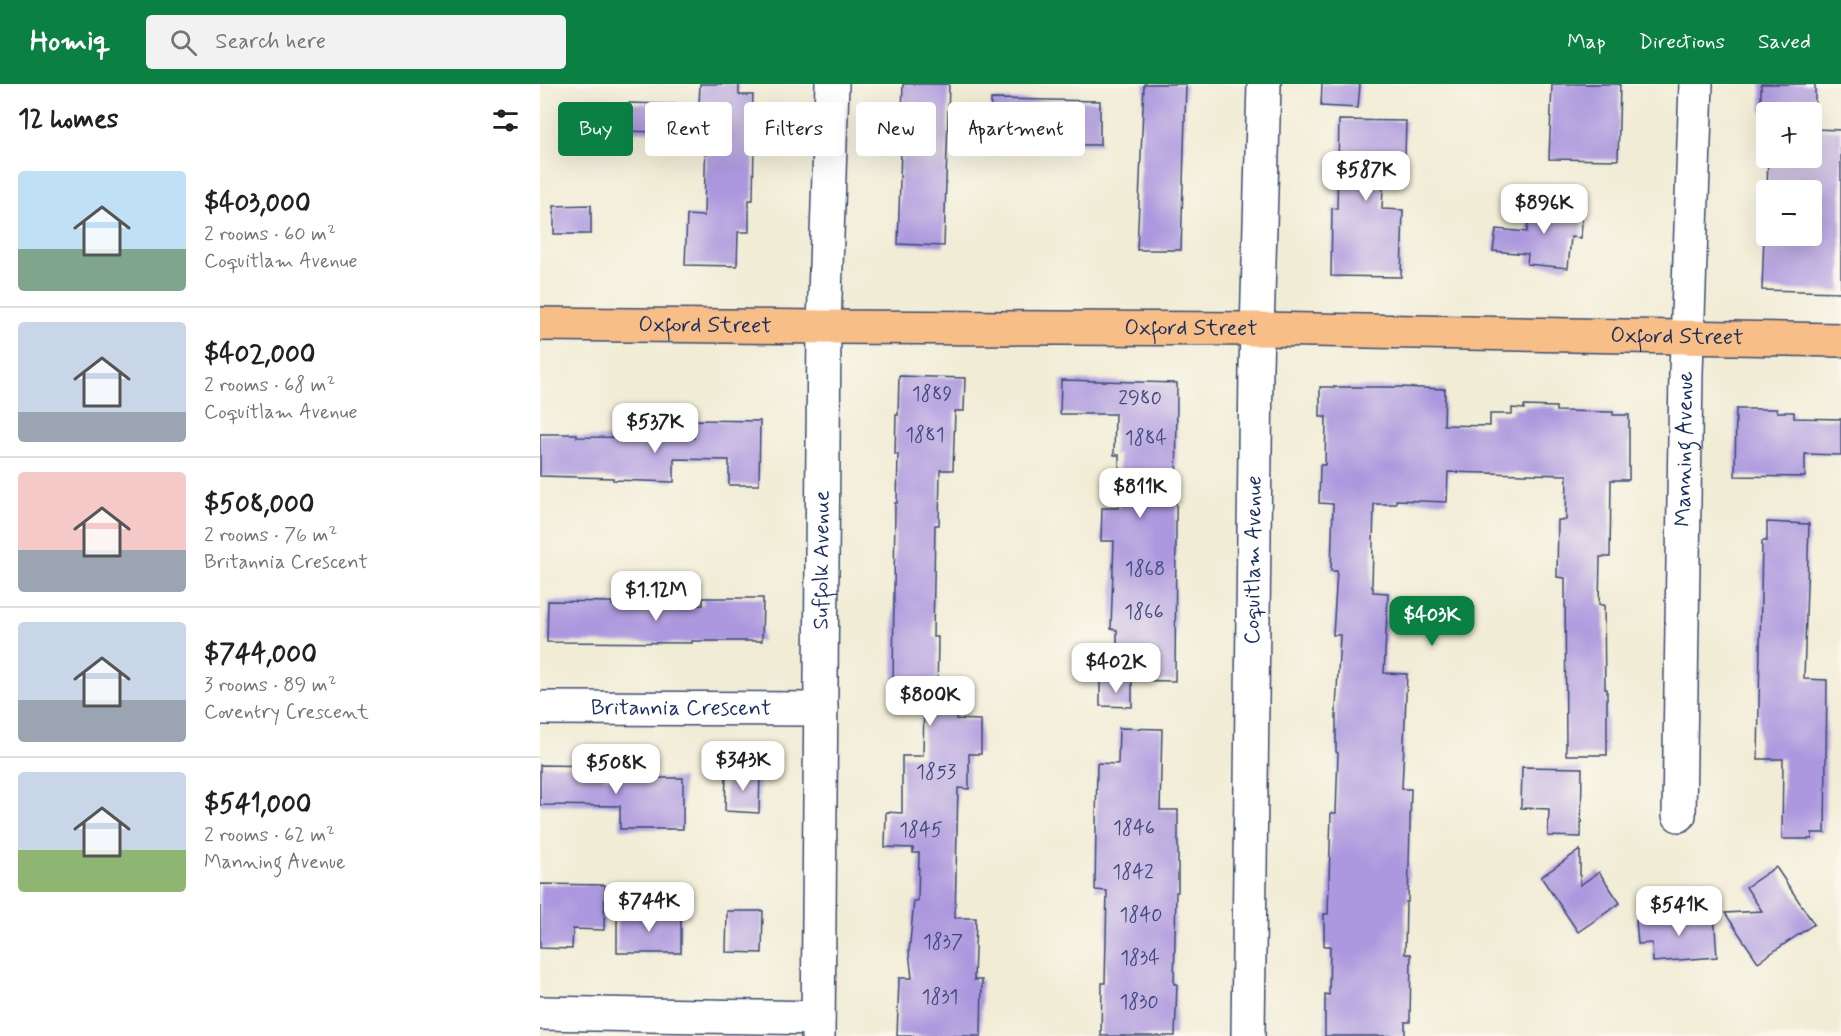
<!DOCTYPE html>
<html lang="en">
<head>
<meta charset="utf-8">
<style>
  body { margin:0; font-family:Mynerve,sans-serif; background:#f2f2f2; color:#202124; height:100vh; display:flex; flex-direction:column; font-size:22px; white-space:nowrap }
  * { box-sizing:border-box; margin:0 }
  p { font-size:20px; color:#757577 }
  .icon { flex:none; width:33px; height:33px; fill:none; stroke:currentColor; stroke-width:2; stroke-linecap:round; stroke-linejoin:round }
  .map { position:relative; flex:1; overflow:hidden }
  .panel { display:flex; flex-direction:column; background:#fff; width:540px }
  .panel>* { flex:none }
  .hud { position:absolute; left:18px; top:18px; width:570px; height:54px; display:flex; gap:12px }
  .tools { position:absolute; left:1216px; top:18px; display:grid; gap:12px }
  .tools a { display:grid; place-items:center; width:66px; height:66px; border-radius:6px; background:#fff; box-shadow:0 6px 24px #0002; font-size:30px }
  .price { position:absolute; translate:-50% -51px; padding:0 14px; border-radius:12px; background:#fff; color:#222; font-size:20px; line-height:39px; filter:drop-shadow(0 2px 3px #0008) }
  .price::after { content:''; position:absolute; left:50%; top:36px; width:18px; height:14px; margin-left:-9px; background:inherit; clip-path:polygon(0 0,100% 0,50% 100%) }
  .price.on { background:#0b8043; color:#fff }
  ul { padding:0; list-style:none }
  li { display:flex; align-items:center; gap:18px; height:150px; padding:0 18px }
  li+li { border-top:2px solid #e0e0e0 }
  li span { display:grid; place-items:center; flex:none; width:168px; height:120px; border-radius:6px; color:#555 }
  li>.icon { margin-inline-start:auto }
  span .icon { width:72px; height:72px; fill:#fffc; stroke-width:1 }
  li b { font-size:26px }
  h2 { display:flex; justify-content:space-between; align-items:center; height:72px; padding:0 18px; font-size:26px }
  .chip { padding:0 21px; border-radius:6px; background:#fff; box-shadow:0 6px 24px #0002; font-size:21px; line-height:54px }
  .chip.on { background:#0b8043; color:#fff }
  header { display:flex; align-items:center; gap:36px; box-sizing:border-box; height:84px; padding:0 30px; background:#0b8043; color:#fff }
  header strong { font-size:28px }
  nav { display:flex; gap:33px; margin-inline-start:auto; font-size:21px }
  .search { width:420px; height:54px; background:#f2f2f2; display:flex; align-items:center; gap:15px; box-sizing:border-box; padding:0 21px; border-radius:6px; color:#757577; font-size:22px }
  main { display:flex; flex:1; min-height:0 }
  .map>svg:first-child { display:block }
  .building { fill:#ac98de }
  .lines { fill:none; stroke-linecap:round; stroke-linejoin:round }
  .minor-casing { stroke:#3b4b70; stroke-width:36 }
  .major-casing { stroke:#3b4b70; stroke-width:36 }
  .minor { stroke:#fff; stroke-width:33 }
  .major { stroke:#f7be87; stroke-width:33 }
  .labels { text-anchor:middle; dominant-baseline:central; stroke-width:4.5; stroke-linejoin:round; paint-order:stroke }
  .number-label { font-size:20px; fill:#3f497e }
  .street-label { font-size:22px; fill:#1b2f5e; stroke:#fbf7ec }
</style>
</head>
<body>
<header>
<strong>Homiq</strong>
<div class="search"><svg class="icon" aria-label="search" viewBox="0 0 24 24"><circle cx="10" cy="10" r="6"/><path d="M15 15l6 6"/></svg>Search here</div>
<nav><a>Map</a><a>Directions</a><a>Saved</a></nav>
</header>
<main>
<section class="panel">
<h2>12 homes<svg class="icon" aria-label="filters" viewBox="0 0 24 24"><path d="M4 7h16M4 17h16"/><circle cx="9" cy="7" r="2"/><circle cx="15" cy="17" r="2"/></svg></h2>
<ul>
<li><span style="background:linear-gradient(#bfe0f5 65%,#7fa58c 0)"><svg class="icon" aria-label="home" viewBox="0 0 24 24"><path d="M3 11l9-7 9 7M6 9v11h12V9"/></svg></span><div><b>$403,000</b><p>2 rooms · 60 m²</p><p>Coquitlam Avenue</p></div></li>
<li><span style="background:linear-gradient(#c9d6e8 75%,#9aa5b1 0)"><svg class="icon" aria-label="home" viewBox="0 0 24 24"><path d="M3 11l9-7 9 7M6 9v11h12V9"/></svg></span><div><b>$402,000</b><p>2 rooms · 68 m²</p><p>Coquitlam Avenue</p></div></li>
<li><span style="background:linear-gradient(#f6c9c9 65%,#9aa5b1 0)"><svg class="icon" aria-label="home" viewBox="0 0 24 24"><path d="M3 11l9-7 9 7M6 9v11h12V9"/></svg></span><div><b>$508,000</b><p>2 rooms · 76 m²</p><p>Britannia Crescent</p></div></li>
<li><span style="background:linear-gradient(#c9d6e8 65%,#9aa5b1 0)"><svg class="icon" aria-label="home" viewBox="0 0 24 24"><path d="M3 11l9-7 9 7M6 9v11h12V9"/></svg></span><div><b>$744,000</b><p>3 rooms · 89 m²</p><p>Coventry Crescent</p></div></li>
<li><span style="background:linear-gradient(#c9d6e8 65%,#8fb573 0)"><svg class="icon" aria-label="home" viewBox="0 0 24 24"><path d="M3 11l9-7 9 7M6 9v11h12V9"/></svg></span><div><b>$541,000</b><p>2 rooms · 62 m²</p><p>Manning Avenue</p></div></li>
</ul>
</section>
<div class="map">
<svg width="1301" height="952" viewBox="0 0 1301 952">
  <rect width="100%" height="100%" fill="#fbf7ec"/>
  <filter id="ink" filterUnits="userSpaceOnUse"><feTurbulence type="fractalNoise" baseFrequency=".0167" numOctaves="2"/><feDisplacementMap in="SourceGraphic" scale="12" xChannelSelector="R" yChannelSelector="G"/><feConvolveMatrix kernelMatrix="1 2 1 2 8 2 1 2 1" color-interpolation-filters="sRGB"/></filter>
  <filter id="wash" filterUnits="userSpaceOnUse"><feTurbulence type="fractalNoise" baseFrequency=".008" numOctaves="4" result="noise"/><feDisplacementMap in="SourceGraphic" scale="24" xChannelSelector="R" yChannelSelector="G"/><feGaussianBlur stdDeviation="1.35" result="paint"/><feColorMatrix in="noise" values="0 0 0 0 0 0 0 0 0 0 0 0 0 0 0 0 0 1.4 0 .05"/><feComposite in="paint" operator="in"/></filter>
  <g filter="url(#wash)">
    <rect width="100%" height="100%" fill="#f1ecd5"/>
    <g id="blocks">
      <!-- building -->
      <path class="building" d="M 160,0 L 199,0 L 199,11 L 213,11 L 211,58 L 214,58 L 213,116 L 209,116 L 209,148 L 198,148 L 197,182 L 145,181 L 147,131 L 164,132 L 166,45 L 116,44 L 116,48 L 88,47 L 89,19 L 159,21 Z
        M 363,0 L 409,0 L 404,162 L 358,160 Z
        M 604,0 L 646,0 L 641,166 L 597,166 Z
        M 782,0 L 820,0 L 818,24 L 781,22 Z
        M 1012,0 L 1080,0 L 1078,76 L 1009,75 Z
        M 1221,0 L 1275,0 L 1275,28 L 1221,28 Z
        M 451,15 L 560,17 L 560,61 L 450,60 Z
        M 799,36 L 866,37 L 865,72 L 840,72 L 839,103 L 843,104 L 842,125 L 863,126 L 861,193 L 791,192 L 792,124 L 797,125 Z
        M 1272,45 L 1301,46 L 1301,208 L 1222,206 L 1224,152 L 1272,152 L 1272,106 L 1227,106 L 1228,74 L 1272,74 Z
        M 990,118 L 1043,123 L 1041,154 L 1031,153 L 1028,184 L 987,180 L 988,170 L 953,167 L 956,145 L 987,148 Z
        M 51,121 L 51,150 L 14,150 L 14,122 Z
        M 359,292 L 425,294 L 424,327 L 415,327 L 413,386 L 400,386 L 399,441 L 395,441 L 393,553 L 398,553 L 397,614 L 417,615 L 416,635 L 441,636 L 441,670 L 429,670 L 429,705 L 418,704 L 415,834 L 436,834 L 434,896 L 442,896 L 441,952 L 357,952 L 359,894 L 372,894 L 369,868 L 374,817 L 378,817 L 379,769 L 373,769 L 373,764 L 345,763 L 346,728 L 362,729 L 362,672 L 383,672 L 384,619 L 355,618 L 356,600 L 353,600 L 355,419 L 357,419 L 358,370 L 355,370 L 356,331 L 358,331 Z
        M 521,296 L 637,299 L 635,597 L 577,596 L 577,546 L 571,545 L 574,457 L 561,457 L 562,424 L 579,424 L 579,371 L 574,371 L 575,330 L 520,330 Z
        M 780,303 L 859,303 L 905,305 L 904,341 L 950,342 L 950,330 L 972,330 L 972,324 L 984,325 L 984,322 L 1016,323 L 1016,327 L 1073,328 L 1073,331 L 1089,331 L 1089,396 L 1071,396 L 1070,473 L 1060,473 L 1059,521 L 1064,521 L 1065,605 L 1067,605 L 1067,671 L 1026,671 L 1025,494 L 1017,493 L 1018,436 L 1026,436 L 1027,391 L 908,388 L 907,418 L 856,416 L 856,420 L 834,420 L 832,503 L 833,503 L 833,508 L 848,509 L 844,589 L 867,590 L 862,705 L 871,705 L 868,818 L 866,818 L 865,870 L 871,870 L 870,938 L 865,938 L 865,952 L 785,952 L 785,910 L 789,911 L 790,862 L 784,862 L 784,830 L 788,830 L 791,729 L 796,729 L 798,669 L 796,668 L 796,625 L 800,551 L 793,551 L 797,487 L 791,487 L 793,420 L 779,419 L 780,381 L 785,381 L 786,333 L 780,333 Z
        M 1196,325 L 1237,325 L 1237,328 L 1254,328 L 1254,334 L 1301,335 L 1301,371 L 1265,370 L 1265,393 L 1195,392 Z
        M 154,336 L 220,337 L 219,401 L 189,401 L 189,376 L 134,375 L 134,398 L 73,396 L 73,394 L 0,392 L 0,350 L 37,350 L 37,353 L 154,354 Z
        M 1227,438 L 1269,440 L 1264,595 L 1287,596 L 1285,749 L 1272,749 L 1272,755 L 1242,755 L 1243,675 L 1218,675 L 1222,457 L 1227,457 Z
        M 163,514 L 223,514 L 222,557 L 152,557 L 152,559 L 7,558 L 8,517 L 72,518 L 72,521 L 163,521 Z
        M 560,597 L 592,597 L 592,623 L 560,622 Z
        M 579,644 L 622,645 L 620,726 L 638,726 L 638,808 L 636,808 L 634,900 L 637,900 L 635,952 L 561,952 L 562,899 L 565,899 L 567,807 L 555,806 L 557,679 L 578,680 Z
        M 0,681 L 65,682 L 64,694 L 143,694 L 143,745 L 80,745 L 80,722 L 0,721 Z
        M 982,683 L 1042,684 L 1041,753 L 1008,752 L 1009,725 L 981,724 Z
        M 186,688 L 220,689 L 219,729 L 185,727 Z
        M 1040,766 L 1040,801 L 1059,788 L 1080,819 L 1038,848 L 1001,793 Z
        M 1236,783 L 1274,840 L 1218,878 L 1185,829 L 1222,827 L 1206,803 Z
        M 0,800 L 65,801 L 64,846 L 33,845 L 32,865 L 0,864 Z
        M 187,827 L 223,827 L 222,869 L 186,868 Z
        M 77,830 L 141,830 L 141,869 L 77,869 Z
        M 1174,830 L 1177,873 L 1113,878 L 1112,859 L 1098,860 L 1096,836 Z"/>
    </g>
  </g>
  <g filter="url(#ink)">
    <use href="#blocks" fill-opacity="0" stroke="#3b4b70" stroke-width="1.5"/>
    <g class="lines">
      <defs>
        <g id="minor">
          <path id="s1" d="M 0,624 L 281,625"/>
          <path id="s2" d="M 1139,731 L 1146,289 L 1156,0"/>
          <path d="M 0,929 L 278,934"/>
          <path id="s3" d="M 278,952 L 284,243 L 292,0"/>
          <path id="s4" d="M 708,952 L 716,283 L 724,0"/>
        </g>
        <g id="major">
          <path id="s5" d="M 0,240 L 284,243 L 717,245 L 1301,256"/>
        </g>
      </defs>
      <!-- minor casing -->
      <use href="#minor" class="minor-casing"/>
      <!-- major casing -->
      <use href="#major" class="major-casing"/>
      <!-- minor -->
      <use href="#minor" class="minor"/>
      <!-- major -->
      <use href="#major" class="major"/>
    </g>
  </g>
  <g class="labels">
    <!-- number labels -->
    <g class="number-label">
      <text x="392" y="310">1889</text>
      <text x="600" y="314">2980</text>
      <text x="385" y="351">1881</text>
      <text x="606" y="354">1884</text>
      <text x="605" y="485">1868</text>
      <text x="604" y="528">1866</text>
      <text x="396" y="688">1853</text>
      <text x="594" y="744">1846</text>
      <text x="381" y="746">1845</text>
      <text x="593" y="788">1842</text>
      <text x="601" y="831">1840</text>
      <text x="403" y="858">1837</text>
      <text x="600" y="874">1834</text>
      <text x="400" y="913">1831</text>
      <text x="599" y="918">1830</text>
    </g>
    <!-- street labels -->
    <g class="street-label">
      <text stroke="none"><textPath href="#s5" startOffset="165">Oxford Street</textPath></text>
      <text stroke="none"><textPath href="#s5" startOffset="651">Oxford Street</textPath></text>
      <text stroke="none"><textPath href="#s5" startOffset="1137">Oxford Street</textPath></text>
      <text stroke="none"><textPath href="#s2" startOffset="366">Manning Avenue</textPath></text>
      <text stroke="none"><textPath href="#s3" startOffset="476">Suffolk Avenue</textPath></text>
      <text stroke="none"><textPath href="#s4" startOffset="476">Coquitlam Avenue</textPath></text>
      <text stroke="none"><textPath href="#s1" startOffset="141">Britannia Crescent</textPath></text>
    </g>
  </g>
</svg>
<div class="tools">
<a>+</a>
<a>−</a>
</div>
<b class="price" style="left:826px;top:118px">$587K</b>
<b class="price" style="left:1004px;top:151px">$896K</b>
<b class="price" style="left:115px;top:370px">$537K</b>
<b class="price" style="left:600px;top:435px">$811K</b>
<b class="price" style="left:116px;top:538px">$1.12M</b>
<b class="price on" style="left:892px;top:563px">$403K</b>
<b class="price" style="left:576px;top:610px">$402K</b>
<b class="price" style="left:390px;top:643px">$800K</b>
<b class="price" style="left:203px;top:708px">$343K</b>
<b class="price" style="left:76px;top:711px">$508K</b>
<b class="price" style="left:109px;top:849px">$744K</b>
<b class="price" style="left:1139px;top:853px">$541K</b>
<div class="hud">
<a class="chip on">Buy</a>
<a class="chip">Rent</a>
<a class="chip">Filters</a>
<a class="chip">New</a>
<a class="chip">Apartment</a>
</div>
</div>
</main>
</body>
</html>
